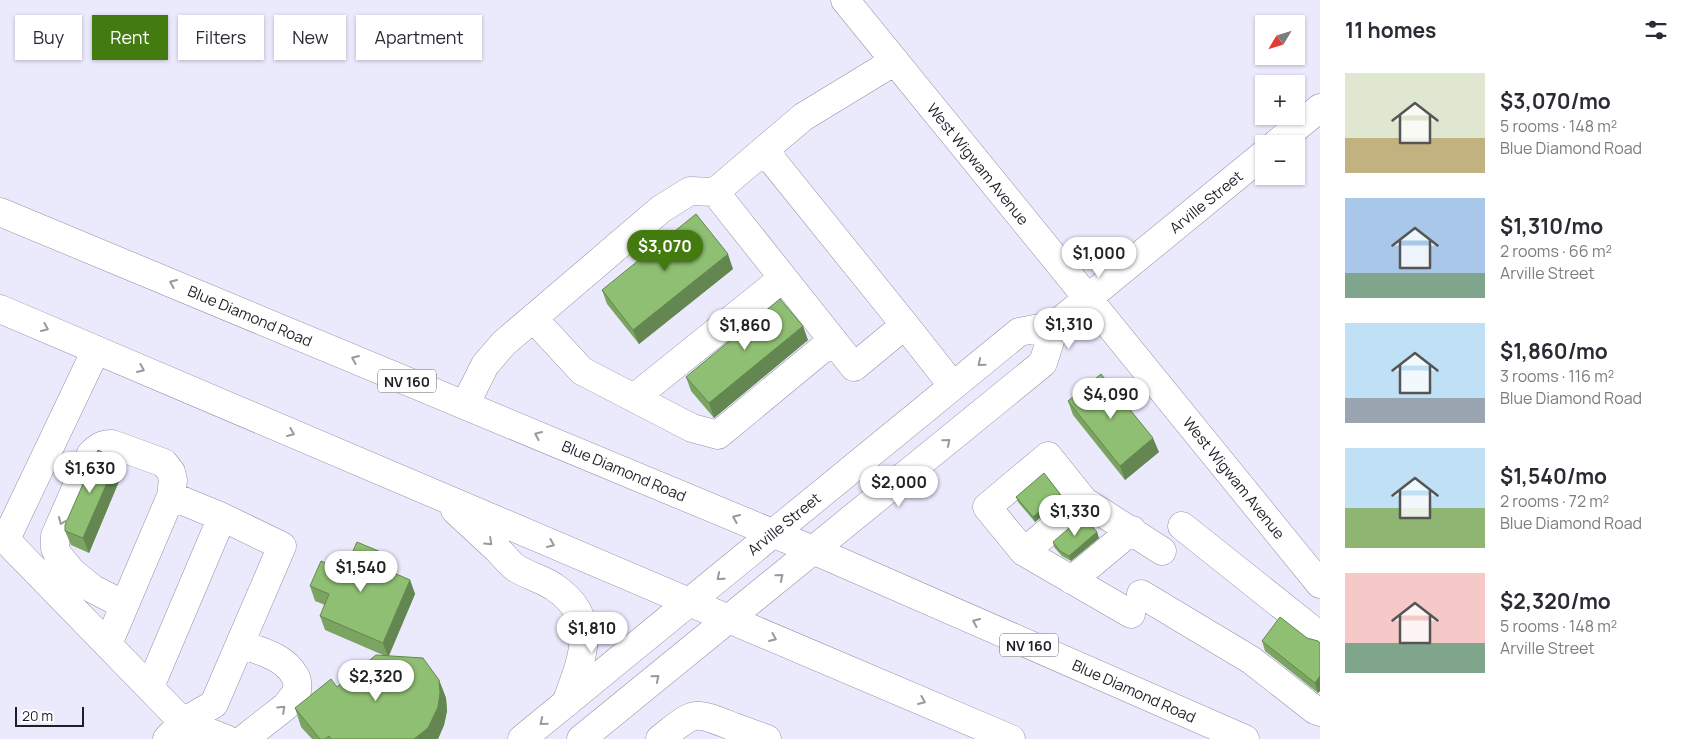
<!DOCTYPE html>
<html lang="en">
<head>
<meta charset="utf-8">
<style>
  body { margin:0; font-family:Manrope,sans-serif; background:#f7f7f7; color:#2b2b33; height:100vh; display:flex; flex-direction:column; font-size:19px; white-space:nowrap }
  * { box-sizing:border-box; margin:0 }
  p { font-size:16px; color:#7c7c81 }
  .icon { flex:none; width:28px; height:28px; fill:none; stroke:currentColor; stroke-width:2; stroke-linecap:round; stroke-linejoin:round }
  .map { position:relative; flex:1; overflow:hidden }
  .side { display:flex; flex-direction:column; background:#fff; width:375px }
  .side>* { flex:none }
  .hud { position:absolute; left:15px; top:15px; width:475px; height:45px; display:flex; gap:10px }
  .needle { width:32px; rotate:232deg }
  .controls { position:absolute; left:1255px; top:15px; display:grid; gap:10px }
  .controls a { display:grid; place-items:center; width:50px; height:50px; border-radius:0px; background:#fff; box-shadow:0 1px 4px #0004; font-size:25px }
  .scale { position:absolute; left:15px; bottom:12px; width:69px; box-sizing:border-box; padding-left:5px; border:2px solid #1f1f27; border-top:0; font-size:14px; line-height:18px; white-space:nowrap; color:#1f1f27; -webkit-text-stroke:4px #fff; paint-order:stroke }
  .price { position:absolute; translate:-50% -42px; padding:0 11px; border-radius:18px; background:#fff; color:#222; font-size:16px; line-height:32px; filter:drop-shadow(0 1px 2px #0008) }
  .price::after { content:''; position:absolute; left:50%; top:30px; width:15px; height:11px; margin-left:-8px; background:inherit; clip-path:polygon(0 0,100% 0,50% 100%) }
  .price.active { background:#437b11; color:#fff }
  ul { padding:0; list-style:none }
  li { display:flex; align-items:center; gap:15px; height:125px; padding:0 25px }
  li span { display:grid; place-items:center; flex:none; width:140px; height:100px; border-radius:0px; color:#555 }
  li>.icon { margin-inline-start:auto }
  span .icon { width:60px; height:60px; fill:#fffc; stroke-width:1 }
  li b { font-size:21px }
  h2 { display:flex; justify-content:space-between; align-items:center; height:60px; padding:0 25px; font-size:21px }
  .chip { padding:0 18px; border-radius:0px; background:#fff; box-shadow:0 1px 4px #0004; font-size:18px; line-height:45px }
  .chip.active { background:#437b11; color:#fff }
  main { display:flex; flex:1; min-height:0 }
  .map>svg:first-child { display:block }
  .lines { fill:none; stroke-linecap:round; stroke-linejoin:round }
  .minor-casing { stroke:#9291a6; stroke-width:29 }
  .highway-casing { stroke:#9291a6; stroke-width:29 }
  .minor { stroke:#fff; stroke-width:28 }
  .highway { stroke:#fff; stroke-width:28 }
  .wall { fill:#7ba462 }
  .shaded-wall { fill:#648650 }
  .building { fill:#8fbf72; stroke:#648650 }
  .oneway { stroke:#9a9a9e }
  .labels { text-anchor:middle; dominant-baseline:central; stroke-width:4.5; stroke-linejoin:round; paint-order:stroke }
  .shield { fill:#fff; stroke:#626268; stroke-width:1 }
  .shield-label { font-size:14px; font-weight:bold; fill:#1f1f27 }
  .street-label { font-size:15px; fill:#1f1f27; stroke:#fff }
</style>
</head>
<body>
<main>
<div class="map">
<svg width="1320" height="739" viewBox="0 0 1320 739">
  <rect width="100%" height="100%" fill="#ebeafd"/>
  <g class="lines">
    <defs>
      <path id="minor" d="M 845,0 L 1320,584
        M 1276,144 L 1320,108
        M 715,192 L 854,367 L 905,325 L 764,150
        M 533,318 L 582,371 L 692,428 L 718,435 L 833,340
        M 905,325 L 953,386
        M 634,398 L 783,278
        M 465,405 L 485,365 L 504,343 L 661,209 L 690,191 L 715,192 L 803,117 L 895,61
        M 1182,526 L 1320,636
        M 0,534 L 183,722 L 226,739
        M 6,539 L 96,350
        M 1024,552 L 987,507 L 1048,456 L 1084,501
        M 1072,580 L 1132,530
        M 1141,594 L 1251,660 L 1315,710 L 1320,712
        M 124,605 L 93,589 L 72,572 L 58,555 L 55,548 L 55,536 L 91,454 C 98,447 102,444 112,444 L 164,463 L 171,472 L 173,480 L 171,496
        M 1131,614 L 1024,552 L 1084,501 L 1162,551
        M 108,644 L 171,496 L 222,517
        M 240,644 C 260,651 284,656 295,676 C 298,680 297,687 297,692 L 286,706 L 244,739
        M 143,681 L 155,675 L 222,517 L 282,546 L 214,704 L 183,722 L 167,739
        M 522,739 L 1019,332 L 1055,325 L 1264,154
        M 581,739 L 1043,363 L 1055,325
        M 660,739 C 696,711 691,710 734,727
        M 742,739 L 734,727 L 767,739"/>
      <path id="highway" d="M 0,212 L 813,550 L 1245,739
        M 0,309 L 1011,739
        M 455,510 C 469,523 483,536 497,549 C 503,555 509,563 516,568 C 528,576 543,579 554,587 C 601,618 582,660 566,703"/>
    </defs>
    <!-- minor casing -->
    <use href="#minor" class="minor-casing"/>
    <!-- highway casing -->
    <use href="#highway" class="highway-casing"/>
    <!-- minor -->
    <use href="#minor" class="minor"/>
    <!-- highway -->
    <use href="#highway" class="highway"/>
  </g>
  <!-- wall -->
  <path class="wall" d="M 733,269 L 639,344 L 607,304 L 602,290 Z
    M 808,340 L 714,418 L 691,391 L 686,377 Z
    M 1068,401 L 1159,452 L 1125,480 L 1073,415 Z
    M 117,460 L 122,474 L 89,553 L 71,545 L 65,531 Z
    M 1060,494 L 1062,499 L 1035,522 L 1018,502 L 1016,497 Z
    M 1097,532 L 1099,538 L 1071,561 L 1062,556 L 1054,547 L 1053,542 Z
    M 388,568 L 387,570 L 410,580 L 415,594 L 389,656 L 439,680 L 446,698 L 447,711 L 444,725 L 438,739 L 312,739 L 301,727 L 295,708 L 337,687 L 383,655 L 325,630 L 320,616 L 325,605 L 315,601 L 310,586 L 344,571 Z
    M 1307,638 L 1320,643 L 1320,691 L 1318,693 L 1265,651 L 1262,641 Z"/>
  <!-- shaded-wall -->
  <path class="shaded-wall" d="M 728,254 L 733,269 L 639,344 L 633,330 Z
    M 803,326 L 808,340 L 714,418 L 709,403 Z
    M 1153,438 L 1159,452 L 1125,480 L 1120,466 Z
    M 117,460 L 122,474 L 89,553 L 83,538 Z
    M 1060,494 L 1062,499 L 1035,522 L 1033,517 Z
    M 1097,532 L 1099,538 L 1071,561 L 1069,556 Z
    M 383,553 L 388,568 L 383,580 L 378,566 Z
    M 410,580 L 415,594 L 388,657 L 383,643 Z
    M 1320,676 L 1320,691 L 1318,693 L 1315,683 Z
    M 439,680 L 446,698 L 447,711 L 444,725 L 438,739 L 414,739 Z"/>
  <!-- building -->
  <path class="building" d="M 696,214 L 728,254 L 633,330 L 602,290 Z
    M 780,299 L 803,326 L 709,403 L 686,377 Z
    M 1101,374 L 1153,438 L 1120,466 L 1068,401 Z
    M 98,450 L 117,460 L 83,538 L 65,531 L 65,525 Z
    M 1044,473 L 1060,494 L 1033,517 L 1016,497 Z
    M 1083,516 L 1097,532 L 1069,556 L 1060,551 L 1053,542 Z
    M 357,542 L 383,553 L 378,566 L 410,580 L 383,643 L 320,616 L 329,594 L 310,586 L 321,561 L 344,571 Z
    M 1280,617 L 1307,638 L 1318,641 L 1320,643 L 1320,676 L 1315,683 L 1262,641 Z
    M 376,655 L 423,658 L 439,680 L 440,693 L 438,707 L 428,728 L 414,739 L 331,739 L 329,736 L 325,739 L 320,739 L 295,708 L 331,679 L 337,687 Z"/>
  <!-- one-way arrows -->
  <defs><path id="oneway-chevron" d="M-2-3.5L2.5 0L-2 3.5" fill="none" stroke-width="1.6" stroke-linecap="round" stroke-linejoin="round" transform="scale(1.25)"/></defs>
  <g class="oneway">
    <use href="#oneway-chevron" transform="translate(173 283) rotate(-157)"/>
    <use href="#oneway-chevron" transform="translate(45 328) rotate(23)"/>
    <use href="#oneway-chevron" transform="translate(355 359) rotate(-157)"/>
    <use href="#oneway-chevron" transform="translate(981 363) rotate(141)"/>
    <use href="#oneway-chevron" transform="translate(141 369) rotate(23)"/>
    <use href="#oneway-chevron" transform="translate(291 433) rotate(23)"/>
    <use href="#oneway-chevron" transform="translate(538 435) rotate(-157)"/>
    <use href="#oneway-chevron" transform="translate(947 442) rotate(-39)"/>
    <use href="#oneway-chevron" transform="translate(736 518) rotate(-157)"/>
    <use href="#oneway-chevron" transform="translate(62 521) rotate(113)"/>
    <use href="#oneway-chevron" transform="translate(489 542) rotate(43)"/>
    <use href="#oneway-chevron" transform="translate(551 544) rotate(23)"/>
    <use href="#oneway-chevron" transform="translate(720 577) rotate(141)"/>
    <use href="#oneway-chevron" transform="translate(780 577) rotate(-39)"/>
    <use href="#oneway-chevron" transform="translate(976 622) rotate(-156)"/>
    <use href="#oneway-chevron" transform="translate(773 638) rotate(23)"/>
    <use href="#oneway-chevron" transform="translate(656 678) rotate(-39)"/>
    <use href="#oneway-chevron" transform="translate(922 701) rotate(23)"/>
    <use href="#oneway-chevron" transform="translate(282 709) rotate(-43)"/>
    <use href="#oneway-chevron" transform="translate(543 722) rotate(141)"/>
  </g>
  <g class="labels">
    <!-- shield labels -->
    <g class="shield">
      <rect x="378" y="369.5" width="58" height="23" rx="4"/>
      <rect x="1000" y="633.5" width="58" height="23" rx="4"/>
    </g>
    <g class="shield-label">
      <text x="407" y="381">NV 160</text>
      <text x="1029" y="645">NV 160</text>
    </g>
    <!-- street labels -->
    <g class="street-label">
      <text transform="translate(978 164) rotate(51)">West Wigwam Avenue</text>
      <text transform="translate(1206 202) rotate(-39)">Arville Street</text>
      <text transform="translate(250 316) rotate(23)">Blue Diamond Road</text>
      <text transform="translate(624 471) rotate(23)">Blue Diamond Road</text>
      <text transform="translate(1234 478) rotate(51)">West Wigwam Avenue</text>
      <text transform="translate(784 524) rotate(-39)">Arville Street</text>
      <text transform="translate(1134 691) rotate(24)">Blue Diamond Road</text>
    </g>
  </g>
</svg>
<div class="controls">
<a><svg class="needle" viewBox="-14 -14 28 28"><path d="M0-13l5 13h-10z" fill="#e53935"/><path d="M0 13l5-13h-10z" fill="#7c7c81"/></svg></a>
<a>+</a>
<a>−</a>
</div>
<div class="scale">20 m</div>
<b class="price active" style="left:665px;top:272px">$3,070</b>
<b class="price" style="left:1099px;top:279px">$1,000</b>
<b class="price" style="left:1069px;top:350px">$1,310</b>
<b class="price" style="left:745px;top:351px">$1,860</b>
<b class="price" style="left:1111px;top:420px">$4,090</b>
<b class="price" style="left:90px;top:494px">$1,630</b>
<b class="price" style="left:899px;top:508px">$2,000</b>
<b class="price" style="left:1075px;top:537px">$1,330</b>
<b class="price" style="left:361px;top:593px">$1,540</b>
<b class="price" style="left:592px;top:654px">$1,810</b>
<b class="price" style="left:376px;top:702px">$2,320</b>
<div class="hud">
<a class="chip">Buy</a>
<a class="chip active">Rent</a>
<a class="chip">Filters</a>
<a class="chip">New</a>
<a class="chip">Apartment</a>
</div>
</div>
<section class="side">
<h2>11 homes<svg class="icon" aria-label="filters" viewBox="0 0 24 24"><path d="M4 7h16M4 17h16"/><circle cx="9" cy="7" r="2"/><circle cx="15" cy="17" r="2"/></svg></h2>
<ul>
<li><span style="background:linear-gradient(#dfe7d0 65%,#c2b280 0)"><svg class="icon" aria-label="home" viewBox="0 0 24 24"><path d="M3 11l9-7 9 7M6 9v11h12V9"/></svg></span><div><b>$3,070/mo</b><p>5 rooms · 148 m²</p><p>Blue Diamond Road</p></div></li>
<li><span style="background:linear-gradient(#a9c7e8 75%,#7fa58c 0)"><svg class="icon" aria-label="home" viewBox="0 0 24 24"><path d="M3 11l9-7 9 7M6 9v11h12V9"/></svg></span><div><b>$1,310/mo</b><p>2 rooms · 66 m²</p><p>Arville Street</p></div></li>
<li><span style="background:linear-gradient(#bfe0f5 75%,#9aa5b1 0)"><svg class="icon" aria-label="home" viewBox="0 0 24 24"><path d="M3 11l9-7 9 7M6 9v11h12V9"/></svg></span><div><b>$1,860/mo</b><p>3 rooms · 116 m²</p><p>Blue Diamond Road</p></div></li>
<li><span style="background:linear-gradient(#bfe0f5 60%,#8fb573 0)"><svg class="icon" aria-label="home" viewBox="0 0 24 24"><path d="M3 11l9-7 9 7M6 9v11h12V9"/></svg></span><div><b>$1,540/mo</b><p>2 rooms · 72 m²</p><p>Blue Diamond Road</p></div></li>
<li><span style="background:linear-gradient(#f6c9c9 70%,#7fa58c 0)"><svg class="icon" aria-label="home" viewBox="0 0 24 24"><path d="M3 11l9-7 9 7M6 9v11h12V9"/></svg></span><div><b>$2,320/mo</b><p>5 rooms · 148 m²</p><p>Arville Street</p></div></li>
</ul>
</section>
</main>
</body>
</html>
